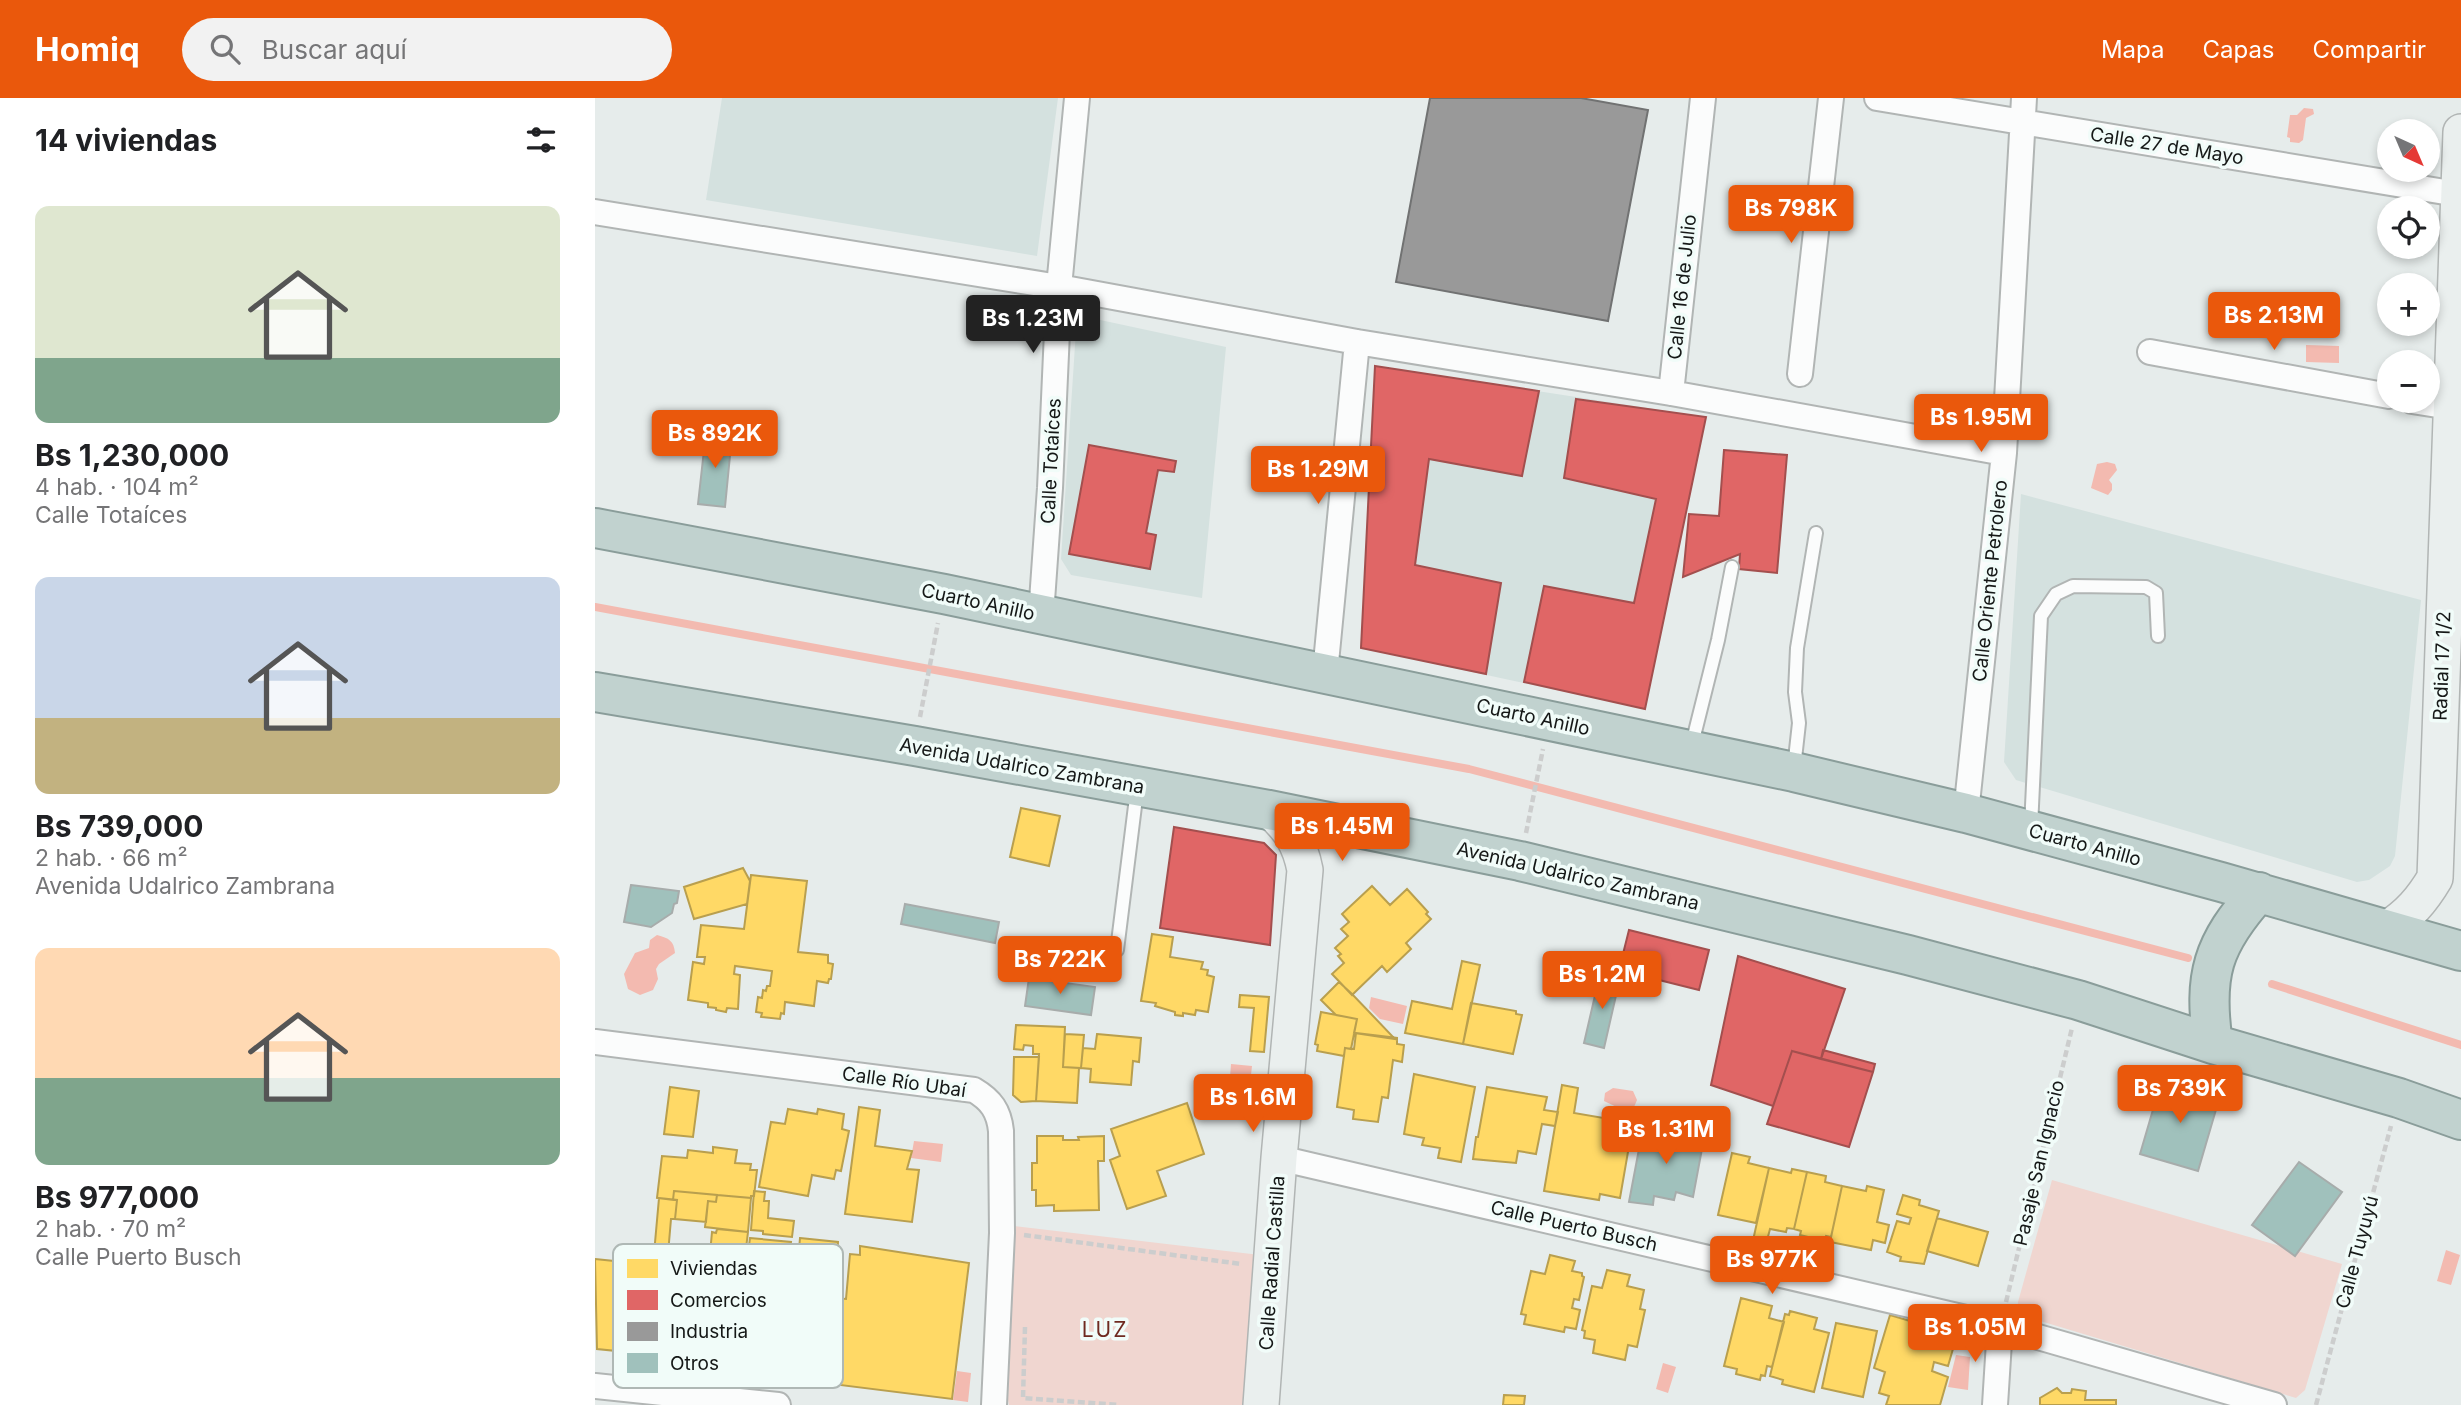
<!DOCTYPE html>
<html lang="es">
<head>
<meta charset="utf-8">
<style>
  body { margin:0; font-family:Inter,sans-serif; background:#f2f2f2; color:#202124; height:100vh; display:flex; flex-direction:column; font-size:26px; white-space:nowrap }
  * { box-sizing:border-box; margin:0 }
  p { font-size:23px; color:#757577 }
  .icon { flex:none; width:38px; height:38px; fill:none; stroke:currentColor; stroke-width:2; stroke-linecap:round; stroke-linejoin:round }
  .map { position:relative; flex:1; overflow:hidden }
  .side { display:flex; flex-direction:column; background:#fff; width:595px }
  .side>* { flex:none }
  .needle { width:46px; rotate:136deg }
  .tools { position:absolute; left:1782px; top:21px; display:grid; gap:14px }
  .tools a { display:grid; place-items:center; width:63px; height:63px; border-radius:50%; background:#fff; box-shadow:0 4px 10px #0003; font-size:35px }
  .price { position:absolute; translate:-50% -60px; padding:0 16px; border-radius:7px; background:#ea580c; color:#fff; font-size:23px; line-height:46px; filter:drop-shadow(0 2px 4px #0008) }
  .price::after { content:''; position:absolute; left:50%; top:42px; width:21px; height:16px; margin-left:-10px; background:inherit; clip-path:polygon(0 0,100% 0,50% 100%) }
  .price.selected { background:#222; color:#fff }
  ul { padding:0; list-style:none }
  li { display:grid; align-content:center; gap:14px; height:371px; padding:0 35px }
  li span { display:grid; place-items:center; height:217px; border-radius:14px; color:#555 }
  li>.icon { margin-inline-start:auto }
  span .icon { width:126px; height:126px; fill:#fffc; stroke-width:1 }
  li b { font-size:30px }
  h2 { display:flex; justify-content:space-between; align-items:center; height:84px; padding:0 35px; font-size:30px }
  header { display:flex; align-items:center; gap:42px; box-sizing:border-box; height:98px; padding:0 35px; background:#ea580c; color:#fff }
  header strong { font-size:33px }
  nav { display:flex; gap:38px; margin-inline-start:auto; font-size:24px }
  .search { width:490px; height:63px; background:#f2f2f2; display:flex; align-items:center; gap:18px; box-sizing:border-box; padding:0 24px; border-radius:38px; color:#757577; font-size:26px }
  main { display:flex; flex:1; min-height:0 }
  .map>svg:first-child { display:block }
  .built { fill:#d4e1df }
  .green { fill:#f0d6d0 }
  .water { fill:#f3bab0 }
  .homes { fill:#ffd966; stroke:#b99f4e; stroke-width:2 }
  .shops { fill:#e06666; stroke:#a34f4e; stroke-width:2 }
  .industry { fill:#999; stroke:#717272; stroke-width:2 }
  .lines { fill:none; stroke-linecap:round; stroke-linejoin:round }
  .stream { stroke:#f3bab0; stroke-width:8 }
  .building { fill:#a0c1bc; stroke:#a7acab; stroke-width:2 }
  .lane-casing { stroke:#b1b5b4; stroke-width:16 }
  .street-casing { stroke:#b1b5b4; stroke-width:28 }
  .secondary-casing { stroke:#b1b5b4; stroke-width:38 }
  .highway-casing { stroke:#8a9d9a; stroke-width:42 }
  .path { stroke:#cccdcd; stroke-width:4.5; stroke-dasharray:7 3.5; stroke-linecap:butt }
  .lane { stroke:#fbfcfc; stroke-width:12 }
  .street { stroke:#fbfcfc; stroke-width:24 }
  .secondary { stroke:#eaefee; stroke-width:35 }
  .highway { stroke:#c1d2cf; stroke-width:38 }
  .labels { text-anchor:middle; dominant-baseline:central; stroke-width:7; stroke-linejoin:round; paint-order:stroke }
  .street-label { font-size:19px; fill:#151817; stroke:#f1fcf9 }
  .neighbourhood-label { font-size:21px; letter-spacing:2px; fill:#6f2a20; stroke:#f1fcf9 }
  .key { fill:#f1fcf9; stroke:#afb8b5; stroke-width:2 }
  .key-label { font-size:19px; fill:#151817 }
</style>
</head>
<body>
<header>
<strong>Homiq</strong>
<div class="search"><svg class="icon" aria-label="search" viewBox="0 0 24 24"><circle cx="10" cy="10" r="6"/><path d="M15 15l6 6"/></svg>Buscar aquí</div>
<nav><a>Mapa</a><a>Capas</a><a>Compartir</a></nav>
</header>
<main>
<section class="side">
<h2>14 viviendas<svg class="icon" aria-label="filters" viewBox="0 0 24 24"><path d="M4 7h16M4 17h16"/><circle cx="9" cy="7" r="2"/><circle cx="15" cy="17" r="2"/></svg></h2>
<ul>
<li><span style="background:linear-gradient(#dfe7d0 70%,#7fa58c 0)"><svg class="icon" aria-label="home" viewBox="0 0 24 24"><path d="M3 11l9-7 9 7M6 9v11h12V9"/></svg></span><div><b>Bs 1,230,000</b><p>4 hab. · 104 m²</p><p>Calle Totaíces</p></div></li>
<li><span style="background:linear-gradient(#c9d6e8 65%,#c2b280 0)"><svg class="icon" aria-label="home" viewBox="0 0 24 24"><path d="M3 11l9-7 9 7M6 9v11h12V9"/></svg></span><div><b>Bs 739,000</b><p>2 hab. · 66 m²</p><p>Avenida Udalrico Zambrana</p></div></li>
<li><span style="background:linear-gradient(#ffd9b3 60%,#7fa58c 0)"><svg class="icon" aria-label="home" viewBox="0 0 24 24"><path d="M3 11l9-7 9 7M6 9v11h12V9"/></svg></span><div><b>Bs 977,000</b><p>2 hab. · 70 m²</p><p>Calle Puerto Busch</p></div></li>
</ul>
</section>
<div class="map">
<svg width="1866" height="1307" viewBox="0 0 1866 1307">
  <rect width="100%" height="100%" fill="#e6eceb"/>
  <!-- built -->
  <path class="built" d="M 127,0 L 463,0 L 442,158 L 111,102 Z
    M 482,217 L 631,249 L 607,500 L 476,477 L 466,461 Z
    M 780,268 L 1111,319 L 1050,611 L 766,550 Z
    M 1426,396 L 1826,502 L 1800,758 L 1795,768 L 1774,782 L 1762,784 L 1421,682 L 1409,664 Z"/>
  <!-- green -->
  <path class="green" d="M 1457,1082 L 1747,1166 L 1710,1292 L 1701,1300 L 1422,1216 L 1423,1204 Z
    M 419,1128 L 665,1157 L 655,1307 L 414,1307 L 413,1302 Z"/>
  <!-- water -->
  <path class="water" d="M 1709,10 L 1718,11 L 1719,16 L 1711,20 L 1708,42 L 1704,45 L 1695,44 L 1695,40 L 1692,39 L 1695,17 L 1702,17 Z
    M 1711,247 L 1744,248 L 1744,265 L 1711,264 Z
    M 1512,364 L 1520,366 L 1522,372 L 1514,382 L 1517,386 L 1517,392 L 1513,397 L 1496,390 L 1502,366 Z
    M 62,837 C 74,840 79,843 80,855 L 64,866 L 61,871 L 63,881 L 58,892 L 45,897 L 33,891 L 29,876 L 40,855 L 54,850 L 55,842 Z
    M 776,899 L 812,908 L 808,926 L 785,921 L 774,910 Z
    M 636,966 L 657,968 L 654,995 L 634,993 Z
    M 1018,990 L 1038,993 L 1042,1002 L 1039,1009 L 1028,1012 L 1009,1003 L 1010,995 Z
    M 319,1043 L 348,1046 L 346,1064 L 316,1060 Z
    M 1851,1152 L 1865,1157 L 1856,1187 L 1842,1183 Z
    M 1361,1257 L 1375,1259 L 1373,1292 L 1353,1289 Z
    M 1068,1265 L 1081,1269 L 1073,1295 L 1061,1291 Z
    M 362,1273 L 376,1275 L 373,1304 L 358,1302 Z"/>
  <!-- homes -->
  <path class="homes" d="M 426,710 L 465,718 L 454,768 L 415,759 Z
    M 148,770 L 155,783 L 152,806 L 99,821 L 89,789 Z
    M 156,777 L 212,783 L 203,854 L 233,857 L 233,865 L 238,866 L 236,881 L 234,881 L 233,885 L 222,883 L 219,908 L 190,904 L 189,916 L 186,915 L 185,921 L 166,919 L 167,915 L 161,914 L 163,899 L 167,900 L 168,892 L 171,893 L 172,888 L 175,888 L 177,873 L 140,868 L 139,876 L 145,877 L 143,911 L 132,910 L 131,914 L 121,912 L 121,910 L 113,909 L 113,905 L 93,902 L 98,864 L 109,866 L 110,859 L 102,859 L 106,827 L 149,831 Z
    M 777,788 L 795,807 L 812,791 L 833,814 L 831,816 L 836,821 L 811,845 L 816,851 L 792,874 L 787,868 L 757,897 L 737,876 L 749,865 L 743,858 L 746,856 L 740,850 L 753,838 L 746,831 L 754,824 L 747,816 Z
    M 557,836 L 578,839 L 575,859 L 608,864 L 606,871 L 613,872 L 612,877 L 619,879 L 613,914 L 601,912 L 600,917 L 588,915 L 588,918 L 580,917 L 580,914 L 560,908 L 561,905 L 546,903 Z
    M 867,863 L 885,867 L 868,946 L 810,935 L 817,903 L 857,911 Z
    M 744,884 L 757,896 L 800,941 L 759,935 L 762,921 L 741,917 L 726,902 Z
    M 645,897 L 674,899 L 669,954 L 655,953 L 659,910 L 644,909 Z
    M 876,905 L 921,913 L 921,916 L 927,917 L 918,956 L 868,946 Z
    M 726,914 L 762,921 L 756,951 L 750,950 L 749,958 L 722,953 L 723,947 L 720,946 Z
    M 421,927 L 470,929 L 468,969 L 484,970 L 482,1005 L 441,1003 L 444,956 L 438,956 L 438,948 L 429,947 L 428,952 L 419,951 Z
    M 761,935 L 802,940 L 802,946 L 809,947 L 807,964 L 798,962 L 793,1000 L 787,999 L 783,1024 L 758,1021 L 759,1012 L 742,1009 L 750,950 L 759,951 Z
    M 470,936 L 489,937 L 486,970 L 468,969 Z
    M 502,936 L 546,940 L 544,964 L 538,963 L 536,987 L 495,984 L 496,971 L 486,970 L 488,950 L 500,951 Z
    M 419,959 L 444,959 L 441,1003 L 426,1004 L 418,997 Z
    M 819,976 L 880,989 L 866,1064 L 843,1060 L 845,1050 L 827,1047 L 829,1040 L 809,1036 Z
    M 967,987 L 983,990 L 979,1015 L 1038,1025 L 1025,1100 L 1005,1096 L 1004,1102 L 949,1093 Z
    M 75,989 L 104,993 L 98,1039 L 69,1036 Z
    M 892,989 L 952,999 L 949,1012 L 963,1014 L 960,1028 L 947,1026 L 941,1056 L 923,1053 L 921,1065 L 878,1061 L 881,1039 L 883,1039 Z
    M 592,1005 L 609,1056 L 562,1073 L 571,1098 L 532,1111 L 515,1062 L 525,1058 L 516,1031 Z
    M 264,1009 L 285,1012 L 280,1048 L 317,1053 L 312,1071 L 324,1072 L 317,1124 L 250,1116 Z
    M 193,1011 L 222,1016 L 223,1011 L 249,1016 L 247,1031 L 254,1033 L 246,1073 L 241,1072 L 239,1081 L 217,1077 L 213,1098 L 164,1089 L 176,1024 L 190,1026 Z
    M 442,1038 L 468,1038 L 468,1042 L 484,1042 L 483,1039 L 509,1038 L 509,1063 L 503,1063 L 504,1112 L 459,1113 L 459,1107 L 441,1108 L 441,1092 L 437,1092 L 437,1065 L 442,1065 Z
    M 118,1049 L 142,1052 L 140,1065 L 156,1066 L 155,1072 L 162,1072 L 159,1098 L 156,1098 L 156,1100 L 79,1093 L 78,1102 L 62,1100 L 67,1058 L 92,1060 L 93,1052 L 118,1055 Z
    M 1137,1055 L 1155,1059 L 1153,1065 L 1174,1070 L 1161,1125 L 1123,1117 Z
    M 1174,1070 L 1196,1075 L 1197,1071 L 1212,1074 L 1199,1131 L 1192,1130 L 1191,1134 L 1175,1131 L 1170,1150 L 1157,1147 Z
    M 1212,1074 L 1231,1078 L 1230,1084 L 1247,1088 L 1236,1139 L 1231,1138 L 1229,1143 L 1205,1137 L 1206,1133 L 1199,1131 Z
    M 1247,1088 L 1271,1093 L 1272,1088 L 1289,1092 L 1282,1124 L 1294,1127 L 1290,1145 L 1278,1142 L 1276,1152 L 1235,1144 Z
    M 79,1093 L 122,1097 L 121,1104 L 113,1103 L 111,1124 L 80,1121 L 82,1102 L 78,1102 Z
    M 159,1093 L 170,1094 L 169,1103 L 174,1103 L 173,1120 L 199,1123 L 197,1139 L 168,1136 L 168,1133 L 156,1132 Z
    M 122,1097 L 156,1100 L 153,1134 L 110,1129 L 113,1103 L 121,1104 Z
    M 1308,1097 L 1325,1102 L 1324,1107 L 1344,1113 L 1329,1166 L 1305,1163 L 1306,1159 L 1292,1154 L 1302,1123 L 1314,1126 L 1316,1120 L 1302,1116 Z
    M 64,1100 L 82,1102 L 80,1121 L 76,1121 L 71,1179 L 57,1178 Z
    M 1342,1120 L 1393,1134 L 1383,1168 L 1332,1153 Z
    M 122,1131 L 153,1134 L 147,1183 L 116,1180 L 119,1157 L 115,1156 L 117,1134 L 121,1135 Z
    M 155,1140 L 196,1144 L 194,1159 L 176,1157 L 175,1172 L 151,1170 Z
    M 205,1140 L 243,1144 L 242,1159 L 230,1158 L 230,1162 L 214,1161 L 213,1171 L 194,1169 L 194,1173 L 175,1172 L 176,1160 L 203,1163 Z
    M 265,1148 L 374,1165 L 357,1301 L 229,1285 L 234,1228 L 238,1229 L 241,1200 L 251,1201 L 255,1156 L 265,1157 Z
    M 955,1157 L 980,1163 L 977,1173 L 987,1175 L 987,1178 L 989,1179 L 984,1202 L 979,1201 L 977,1210 L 985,1212 L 981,1231 L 970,1229 L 969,1234 L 929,1226 L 931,1217 L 926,1216 L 936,1173 L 950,1176 Z
    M 0,1161 L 38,1165 L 37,1172 L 41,1173 L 41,1178 L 46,1179 L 44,1192 L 56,1194 L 47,1276 L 19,1274 L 21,1253 L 2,1251 Z
    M 1012,1172 L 1035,1177 L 1032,1188 L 1049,1192 L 1045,1211 L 1050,1212 L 1042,1249 L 1033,1247 L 1030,1262 L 998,1255 L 1000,1242 L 989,1240 L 990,1233 L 987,1232 L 997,1188 L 1007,1190 Z
    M 1146,1200 L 1177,1208 L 1174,1220 L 1189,1224 L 1177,1269 L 1172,1268 L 1170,1278 L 1166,1277 L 1165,1282 L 1141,1276 L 1142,1271 L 1129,1268 Z
    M 1195,1213 L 1222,1220 L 1219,1231 L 1234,1235 L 1219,1294 L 1187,1286 L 1188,1282 L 1175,1278 L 1190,1216 L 1194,1217 Z
    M 1295,1217 L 1362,1237 L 1353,1268 L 1339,1264 L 1337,1273 L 1353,1279 L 1345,1307 L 1291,1307 L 1294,1298 L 1284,1295 L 1290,1274 L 1279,1270 Z
    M 1241,1225 L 1282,1233 L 1268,1299 L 1227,1290 Z
    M 1462,1290 L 1467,1295 L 1476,1295 L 1477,1291 L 1491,1293 L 1490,1302 L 1521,1302 L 1521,1307 L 1445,1307 L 1445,1300 Z
    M 909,1297 L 930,1298 L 929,1307 L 908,1307 Z"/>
  <!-- shops -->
  <path class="shops" d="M 780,268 L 944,293 L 927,378 L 834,361 L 820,467 L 906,485 L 891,576 L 766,550 Z
    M 981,301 L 1111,319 L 1050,611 L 929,584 L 949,488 L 1039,505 L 1061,401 L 969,380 Z
    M 494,347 L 581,363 L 579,374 L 563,372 L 551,435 L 561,437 L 555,471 L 474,456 Z
    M 1129,352 L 1192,357 L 1182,475 L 1144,471 L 1145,456 L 1088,479 L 1094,416 L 1124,418 Z
    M 579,729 L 669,745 L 681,757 L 675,847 L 565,830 Z
    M 1034,832 L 1114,852 L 1104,892 L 1024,872 Z
    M 1143,858 L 1250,891 L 1226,961 L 1197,953 L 1178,1008 L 1116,987 Z
    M 1228,952 L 1280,966 L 1278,974 L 1226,961 Z
    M 1197,953 L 1278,974 L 1254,1049 L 1172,1026 Z"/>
  <!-- industry -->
  <path class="industry" d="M 835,0 L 986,0 L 1053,12 L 1013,223 L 801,184 Z"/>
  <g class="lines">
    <!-- stream -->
    <path class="stream" d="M 0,509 L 874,671 L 1593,860
      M 1677,886 L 1866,947"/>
  </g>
  <!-- building -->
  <path class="building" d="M 111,334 L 137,337 L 130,409 L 103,406 Z
    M 36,787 L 84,793 L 82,805 L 79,806 L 77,815 L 56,829 L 29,824 Z
    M 310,806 L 404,824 L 400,845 L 306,826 Z
    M 1005,876 L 1025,880 L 1009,950 L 989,945 Z
    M 434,880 L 500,889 L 496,917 L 430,908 Z
    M 1567,981 L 1625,998 L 1603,1073 L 1545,1056 Z
    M 1048,1030 L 1109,1040 L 1098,1099 L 1081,1094 L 1079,1102 L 1059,1098 L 1058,1107 L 1034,1104 Z
    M 1704,1064 L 1747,1094 L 1700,1158 L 1657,1127 Z"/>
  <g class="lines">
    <defs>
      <path id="lane" d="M 1096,650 L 1123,542 L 1137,469
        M 1199,670 L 1204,625 L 1200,594 L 1202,550 L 1221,435
        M 1436,729 L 1446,518 L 1461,496 L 1478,488 L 1551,489 L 1561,495 L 1563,538
        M 522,852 L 542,692"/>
      <path id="street" d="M 1282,0 L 1862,96
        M 0,114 L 464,189 L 762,244 L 1076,295 L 1409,355
        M 1555,254 L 1794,298
        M 1205,276 L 1236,0
        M 1076,295 L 1108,0
        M 1817,303 L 1855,309
        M 446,517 L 455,390 L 464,189 L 482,0
        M 730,575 L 762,244
        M 1371,715 L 1409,355 L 1429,0
        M 0,944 L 379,992 C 396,1002 404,1013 406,1033 L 407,1135 L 399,1307
        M 684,1060 L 1405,1228 L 1679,1307
        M 0,1288 L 183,1307
        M 1400,1307 L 1405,1228"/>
      <path id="secondary" d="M 1792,831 C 1814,817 1827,802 1840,780 L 1866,34
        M 666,1307 L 684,1060 L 710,772 C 705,746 695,729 674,712"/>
      <path id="highway" d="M 0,430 L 349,496 L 1199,674 L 1371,715 L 1626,784 L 1866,853
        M 0,594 L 320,648 L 674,712 L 925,763 L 1313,857 L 1483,902 L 1618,946 L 1804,1000 L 1866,1022
        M 1618,946 C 1608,877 1617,846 1664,794"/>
    </defs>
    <!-- lane casing -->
    <use href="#lane" class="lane-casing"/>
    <!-- street casing -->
    <use href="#street" class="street-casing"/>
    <!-- secondary casing -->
    <use href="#secondary" class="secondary-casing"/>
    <!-- highway casing -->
    <use href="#highway" class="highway-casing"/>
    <!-- path -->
    <path class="path" d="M 325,619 L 343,525
      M 931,735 L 948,651
      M 429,1137 L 646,1166
      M 1411,1204 L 1477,930
      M 430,1229 L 428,1300 L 523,1307
      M 1721,1307 L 1796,1028"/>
    <!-- lane -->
    <use href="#lane" class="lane"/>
    <!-- street -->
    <use href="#street" class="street"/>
    <!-- secondary -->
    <use href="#secondary" class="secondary"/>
    <!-- highway -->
    <use href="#highway" class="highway"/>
  </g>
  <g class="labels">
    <!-- street labels -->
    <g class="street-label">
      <text transform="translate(1572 48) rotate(9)">Calle 27 de Mayo</text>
      <text transform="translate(1087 189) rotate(-84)">Calle 16 de Julio</text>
      <text transform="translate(456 363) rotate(-87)">Calle Totaíces</text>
      <text transform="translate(1395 483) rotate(-84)">Calle Oriente Petrolero</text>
      <text transform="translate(383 504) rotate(12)">Cuarto Anillo</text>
      <text transform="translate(1847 568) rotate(-88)">Radial 17 1/2</text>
      <text transform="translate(938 619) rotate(12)">Cuarto Anillo</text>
      <text transform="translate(427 668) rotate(10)">Avenida Udalrico Zambrana</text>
      <text transform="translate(1490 747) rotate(15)">Cuarto Anillo</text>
      <text transform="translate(983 778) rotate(13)">Avenida Udalrico Zambrana</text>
      <text transform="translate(309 984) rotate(8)">Calle Río Ubaí</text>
      <text transform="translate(1444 1065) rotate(-77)">Pasaje San Ignacio</text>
      <text transform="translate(979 1128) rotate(13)">Calle Puerto Busch</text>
      <text transform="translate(1762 1154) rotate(-75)">Calle Tuyuyú</text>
      <text transform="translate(677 1165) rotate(-86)">Calle Radial Castilla</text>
    </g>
    <!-- neighbourhood labels -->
    <g class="neighbourhood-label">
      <text x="510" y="1231">LUZ</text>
    </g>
  </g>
  <!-- legend -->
  <rect x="18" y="1146" width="230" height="144" rx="10" class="key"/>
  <rect x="32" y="1161" width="31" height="19" fill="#ffd966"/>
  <rect x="32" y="1192" width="31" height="20" fill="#e06666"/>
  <rect x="32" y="1224" width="31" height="19" fill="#999"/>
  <rect x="32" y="1255" width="31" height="20" fill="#a0c1bc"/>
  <g class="key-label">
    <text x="75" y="1177">Viviendas</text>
    <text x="75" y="1209">Comercios</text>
    <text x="75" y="1240">Industria</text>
    <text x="75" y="1272">Otros</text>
  </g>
</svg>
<div class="tools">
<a><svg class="needle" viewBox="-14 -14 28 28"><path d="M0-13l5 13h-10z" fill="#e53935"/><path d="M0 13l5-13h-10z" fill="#757577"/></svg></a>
<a><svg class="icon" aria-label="locate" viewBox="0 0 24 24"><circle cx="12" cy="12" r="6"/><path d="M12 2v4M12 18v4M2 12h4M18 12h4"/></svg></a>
<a>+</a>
<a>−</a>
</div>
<b class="price" style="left:1196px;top:147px">Bs 798K</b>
<b class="price" style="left:1679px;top:254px">Bs 2.13M</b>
<b class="price selected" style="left:438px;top:257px">Bs 1.23M</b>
<b class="price" style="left:1386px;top:356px">Bs 1.95M</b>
<b class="price" style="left:120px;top:372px">Bs 892K</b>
<b class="price" style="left:723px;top:408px">Bs 1.29M</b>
<b class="price" style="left:747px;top:765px">Bs 1.45M</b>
<b class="price" style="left:465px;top:898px">Bs 722K</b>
<b class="price" style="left:1007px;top:913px">Bs 1.2M</b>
<b class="price" style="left:1585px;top:1027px">Bs 739K</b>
<b class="price" style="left:658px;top:1036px">Bs 1.6M</b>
<b class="price" style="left:1071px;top:1068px">Bs 1.31M</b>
<b class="price" style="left:1177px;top:1198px">Bs 977K</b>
<b class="price" style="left:1380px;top:1266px">Bs 1.05M</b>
</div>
</main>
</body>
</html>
